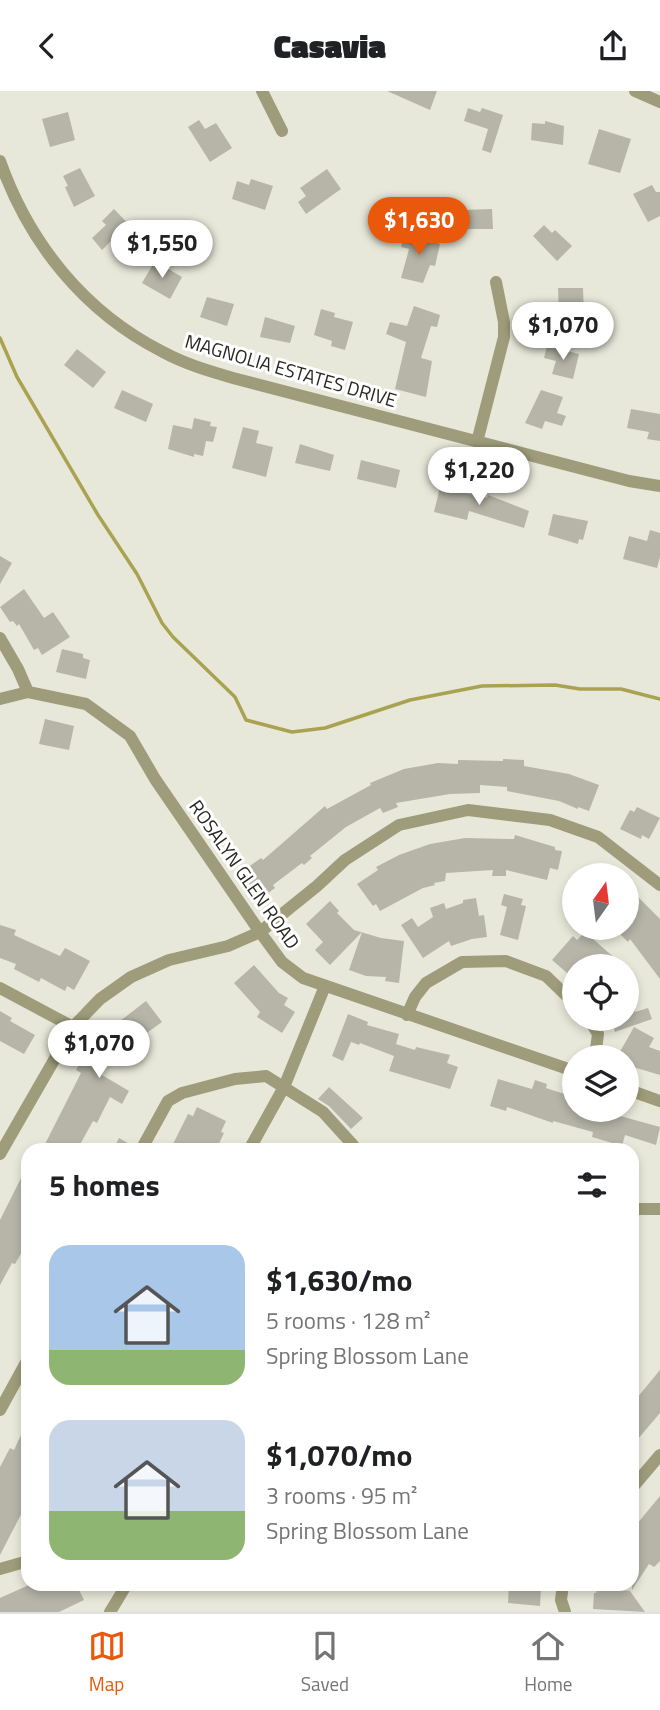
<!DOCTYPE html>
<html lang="en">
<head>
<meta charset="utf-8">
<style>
  body { margin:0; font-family:"Titillium Web",sans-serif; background:#f6f6f6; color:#202124; height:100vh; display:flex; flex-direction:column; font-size:26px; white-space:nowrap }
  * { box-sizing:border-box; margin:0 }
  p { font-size:23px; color:#757577 }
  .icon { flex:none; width:38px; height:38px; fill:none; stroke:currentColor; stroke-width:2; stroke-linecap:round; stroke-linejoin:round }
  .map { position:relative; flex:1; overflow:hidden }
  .drawer { position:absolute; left:21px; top:1052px; width:618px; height:448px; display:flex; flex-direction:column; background:#fff; border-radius:21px; box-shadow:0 4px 10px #0003 }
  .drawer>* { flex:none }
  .needle { width:46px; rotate:14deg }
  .buttons { position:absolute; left:562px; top:772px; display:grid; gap:14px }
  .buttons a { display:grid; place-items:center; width:77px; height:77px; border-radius:50%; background:#fff; box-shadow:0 4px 10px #0003; font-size:35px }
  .price { position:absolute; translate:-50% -60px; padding:0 16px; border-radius:24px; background:#fff; color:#222; font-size:23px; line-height:46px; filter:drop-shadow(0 2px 4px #0008) }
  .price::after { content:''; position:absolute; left:50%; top:42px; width:21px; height:16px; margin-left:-10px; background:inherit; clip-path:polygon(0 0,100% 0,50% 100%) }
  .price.on { background:#ea580c; color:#fff }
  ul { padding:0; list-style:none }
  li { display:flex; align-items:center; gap:21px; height:175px; padding:0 28px }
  li span { display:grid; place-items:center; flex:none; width:196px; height:140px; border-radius:21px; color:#555 }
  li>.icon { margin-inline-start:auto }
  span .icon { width:84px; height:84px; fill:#fffc; stroke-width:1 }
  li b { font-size:30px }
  h2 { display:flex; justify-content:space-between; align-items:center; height:84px; padding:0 28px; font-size:30px }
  header { display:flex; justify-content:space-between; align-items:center; height:91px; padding:0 28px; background:#fff; font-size:32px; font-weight:800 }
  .dock { display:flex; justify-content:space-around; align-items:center; height:98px; border-top:2px solid #e0e0e0; background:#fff; font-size:19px; color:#757577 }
  .dock a { display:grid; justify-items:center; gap:4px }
  .dock .on { color:#ea580c }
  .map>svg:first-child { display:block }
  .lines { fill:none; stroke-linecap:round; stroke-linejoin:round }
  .stream { stroke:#a9a351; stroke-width:3.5 }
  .building { fill:#b6b5a8 }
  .minor { stroke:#9e9c7a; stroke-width:12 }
  .labels { text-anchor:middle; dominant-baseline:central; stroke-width:6; stroke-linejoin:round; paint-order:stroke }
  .street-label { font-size:19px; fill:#282823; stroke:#fff }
</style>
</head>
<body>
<header><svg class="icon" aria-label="back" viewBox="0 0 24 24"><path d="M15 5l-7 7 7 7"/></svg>Casavia<svg class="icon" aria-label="share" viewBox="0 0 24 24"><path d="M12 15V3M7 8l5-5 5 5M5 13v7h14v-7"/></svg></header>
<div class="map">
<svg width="660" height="1521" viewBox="0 0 660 1521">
  <rect width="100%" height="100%" fill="#e8e8da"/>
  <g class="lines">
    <!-- stream -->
    <path class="stream" d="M 0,247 L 17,286 L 98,424 L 137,483 L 162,532 L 173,546 L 235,606 L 246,629 L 292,641 L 325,637 L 410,609 L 482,595 L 555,594 L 580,598 L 621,598 L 660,608"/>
  </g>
  <!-- building -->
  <path class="building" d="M 387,0 L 437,0 L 430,19 Z
    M 468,17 L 480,21 L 482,17 L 503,24 L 491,62 L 482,59 L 488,38 L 464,30 Z
    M 68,21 L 75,49 L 50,56 L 42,28 Z
    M 199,29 L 205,38 L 216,32 L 232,57 L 210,71 L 188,36 Z
    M 545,30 L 564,35 L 563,54 L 531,49 L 532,32 L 545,33 Z
    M 599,38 L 631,48 L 620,82 L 588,73 Z
    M 80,77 L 95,105 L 74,116 L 65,96 L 68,95 L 63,85 Z
    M 327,78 L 341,98 L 306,123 L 298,111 L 306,105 L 300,97 Z
    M 251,88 L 273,95 L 265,119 L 232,108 L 237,90 L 249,94 Z
    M 652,94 L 656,101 L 660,101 L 660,125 L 648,131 L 633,103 Z
    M 114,118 L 144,149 L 127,165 L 112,149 L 102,159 L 92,147 L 106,134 L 102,130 Z
    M 492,118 L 493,138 L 463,138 L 463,119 Z
    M 544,134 L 552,142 L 555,139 L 572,155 L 557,170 L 533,145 Z
    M 405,142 L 436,149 L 436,152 L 440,153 L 435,175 L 430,174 L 423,192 L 401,187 L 409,158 L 401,156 Z
    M 155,170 L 182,186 L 170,208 L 142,192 Z
    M 558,197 L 583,197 L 584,223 L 559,224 Z
    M 207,206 L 234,213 L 227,235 L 200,226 Z
    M 414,215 L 440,224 L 437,236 L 431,235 L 421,267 L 432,270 L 426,306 L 395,298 L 406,251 L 386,243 L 390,231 L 407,235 Z
    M 321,218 L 335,222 L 334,226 L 353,231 L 345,259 L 331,255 L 332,250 L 314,244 Z
    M 265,226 L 295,235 L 290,252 L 260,246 Z
    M 547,255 L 579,263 L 573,288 L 552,283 L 556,270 L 544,267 Z
    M 77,258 L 106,281 L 93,297 L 64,274 Z
    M 122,299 L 153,313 L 146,331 L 114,317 Z
    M 541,299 L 563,306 L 557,322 L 566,325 L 562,335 L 545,330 L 542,338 L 525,332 Z
    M 631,318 L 660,323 L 660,350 L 647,348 L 649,341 L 627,337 Z
    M 194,327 L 211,331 L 210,335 L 217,336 L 213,351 L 206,350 L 203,365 L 194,363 L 194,366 L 168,358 L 173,334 L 192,338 Z
    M 243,336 L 259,340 L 256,352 L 273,356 L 266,386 L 232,377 Z
    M 300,353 L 334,364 L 330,380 L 295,372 Z
    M 361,369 L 400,379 L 396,397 L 357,388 Z
    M 440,396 L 487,407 L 488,404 L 529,420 L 524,437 L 469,420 L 467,429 L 434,421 Z
    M 553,423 L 588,430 L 583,449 L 579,448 L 578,453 L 548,444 Z
    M 650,439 L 660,442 L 660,466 L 657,477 L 623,468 L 629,445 L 647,450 Z
    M 0,465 L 12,472 L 0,493 Z
    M 24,498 L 44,527 L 53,521 L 70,546 L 42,564 L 38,557 L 34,559 L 19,533 L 17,535 L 13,530 L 10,531 L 0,516 Z
    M 62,558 L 83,563 L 83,567 L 90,569 L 86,588 L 56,581 Z
    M 45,628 L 74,635 L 69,659 L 39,653 Z
    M 503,668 L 524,669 L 524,675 L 569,683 L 599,694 L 589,720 L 578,716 L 578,718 L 559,710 L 507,700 L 507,696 L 480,694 L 480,702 L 450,703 L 396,712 L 398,716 L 383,722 L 380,717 L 346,736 L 310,765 L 312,767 L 304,774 L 302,772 L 273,794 L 275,797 L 260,808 L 241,781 L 261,767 L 263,769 L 325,715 L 327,718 L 371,694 L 370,692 L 404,678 L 438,672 L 458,673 L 458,669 L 503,670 Z
    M 637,716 L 660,727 L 649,748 L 642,744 L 641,748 L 620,738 L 630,719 L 634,721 Z
    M 515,744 L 555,756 L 555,759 L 562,760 L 558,779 L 550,777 L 547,789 L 506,779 L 506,785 L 492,785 L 493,779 L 446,782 L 445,790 L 434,792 L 435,794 L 423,797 L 380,820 L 376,813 L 373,815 L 357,793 L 378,779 L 376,776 L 399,764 L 430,753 L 465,747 L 514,748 Z
    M 626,794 L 660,828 L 660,888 L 630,848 L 628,851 L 618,841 L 622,836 L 626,836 Z
    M 504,803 L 523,808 L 521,814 L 526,815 L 518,849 L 500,844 L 507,816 L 501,814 Z
    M 476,807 L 479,825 L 484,824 L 487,846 L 472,848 L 451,855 L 449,850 L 423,867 L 401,834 L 412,827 L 418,836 L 433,826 L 430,817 L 444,812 L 446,818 L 463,812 L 463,809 Z
    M 330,810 L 339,820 L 337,822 L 354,839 L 381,847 L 404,850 L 399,892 L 385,890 L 386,886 L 366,885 L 349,879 L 362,841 L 330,874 L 315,859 L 323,851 L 306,833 Z
    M 0,834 L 16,839 L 14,844 L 60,865 L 65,857 L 90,870 L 74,899 L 67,895 L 65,900 L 41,887 L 39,891 L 14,878 L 16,873 L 0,867 Z
    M 585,841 L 617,869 L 612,875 L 574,875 L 574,888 L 552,869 L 573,845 L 577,849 Z
    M 254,874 L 279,902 L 288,907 L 284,914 L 295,921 L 282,942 L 257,926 L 260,921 L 234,892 Z
    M 626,903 L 628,903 L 635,921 L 648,917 L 652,928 L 615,941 L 611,928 L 626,928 Z
    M 146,910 L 162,931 L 134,951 L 138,955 L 128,964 L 122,957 L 111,967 L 102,984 L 129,1000 L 122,1013 L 110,1006 L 97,1032 L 93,1030 L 77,1059 L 42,1059 L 81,982 L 76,979 L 87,961 L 115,934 Z
    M 0,920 L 12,927 L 10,930 L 35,944 L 24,963 L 0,950 Z
    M 348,923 L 368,931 L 367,934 L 399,943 L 396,953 L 415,959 L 416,956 L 450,964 L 447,972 L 458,976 L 450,998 L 389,980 L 394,965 L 360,952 L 359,954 L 351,951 L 343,970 L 332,965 Z
    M 634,936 L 654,947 L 649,956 L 660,960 L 660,984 L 633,976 L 626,987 L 626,966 L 617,966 Z
    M 498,988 L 532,998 L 535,989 L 547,993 L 546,997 L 574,1006 L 574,1018 L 595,1018 L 660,1036 L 656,1054 L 625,1044 L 622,1055 L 592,1046 L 593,1041 L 553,1030 L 553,1032 L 507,1016 L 506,1020 L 490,1015 Z
    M 329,996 L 363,1027 L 351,1038 L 329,1015 L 318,1008 Z
    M 197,1016 L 226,1030 L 221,1041 L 224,1042 L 216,1059 L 170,1059 L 188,1023 L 193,1025 Z
    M 119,1047 L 133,1055 L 132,1059 L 113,1059 Z
    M 28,1073 L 28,1150 L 15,1173 L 12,1172 L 0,1194 L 0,1129 Z
    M 660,1279 L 660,1322 L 632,1355 L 632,1313 Z
    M 28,1329 L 28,1410 L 0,1464 L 0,1376 L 10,1357 L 14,1359 Z
    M 660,1405 L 660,1470 L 654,1476 L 649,1473 L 632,1499 L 632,1439 Z
    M 31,1493 L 76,1493 L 84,1509 L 59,1521 L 0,1521 L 0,1507 Z
    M 509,1493 L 538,1493 L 538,1495 L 541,1496 L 540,1515 L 508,1512 Z
    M 597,1498 L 630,1500 L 645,1521 L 593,1518 L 594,1502 L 596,1502 Z"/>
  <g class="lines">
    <!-- minor -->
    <path class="minor" d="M 262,0 L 282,40
      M 635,0 L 660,11
      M 0,70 C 29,152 84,221 163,261 C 185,273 209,280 233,287 L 629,390 L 660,395
      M 477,351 L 504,246 L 504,231 L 496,191
      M 0,547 L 18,578 L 28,601
      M 0,608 L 28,601 L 86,613 L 130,645 L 155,688 L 260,841 L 282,871 L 303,887 L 574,980
      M 0,897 L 73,936
      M 407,924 L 415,906 L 426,892 L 462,871 L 506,870 L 546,885 L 574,912
      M 589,928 L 598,943 L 595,966
      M 626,998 L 660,1010
      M 141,1059 L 168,1010 L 182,1002 L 235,988 L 266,985 L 323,1021 L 353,1054 L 353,1059
      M 249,1059 L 284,996 L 325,895
      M 0,1063 L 73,936 L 100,908 L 131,886 L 169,869 L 228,855 L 260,841 L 317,795 L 345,769 L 399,734 L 468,719 L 550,729 L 598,746 L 660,794
      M 632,1118 L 660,1118
      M 0,1319 L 28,1268
      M 632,1397 L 660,1364
      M 0,1478 L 28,1470
      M 563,1493 L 561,1509 L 565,1521
      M 110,1521 L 127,1493"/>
  </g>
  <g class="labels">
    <!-- street labels -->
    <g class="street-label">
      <text transform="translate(291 279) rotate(16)">MAGNOLIA ESTATES DRIVE</text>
      <text transform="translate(245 783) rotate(55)">ROSALYN GLEN ROAD</text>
    </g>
  </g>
</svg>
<div class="buttons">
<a><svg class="needle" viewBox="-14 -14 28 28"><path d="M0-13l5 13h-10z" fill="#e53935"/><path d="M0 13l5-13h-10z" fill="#757577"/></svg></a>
<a><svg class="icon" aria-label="locate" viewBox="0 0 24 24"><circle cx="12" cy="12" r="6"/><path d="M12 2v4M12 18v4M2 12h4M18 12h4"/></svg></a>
<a><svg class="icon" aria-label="layers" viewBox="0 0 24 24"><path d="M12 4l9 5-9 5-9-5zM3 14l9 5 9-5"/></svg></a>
</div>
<b class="price on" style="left:419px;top:166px">$1,630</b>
<b class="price" style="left:162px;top:189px">$1,550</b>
<b class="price" style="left:563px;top:271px">$1,070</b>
<b class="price" style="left:479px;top:416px">$1,220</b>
<b class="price" style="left:99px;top:989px">$1,070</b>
<section class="drawer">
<h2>5 homes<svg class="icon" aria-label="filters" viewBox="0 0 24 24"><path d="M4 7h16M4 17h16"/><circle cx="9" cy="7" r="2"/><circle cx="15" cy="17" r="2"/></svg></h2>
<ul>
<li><span style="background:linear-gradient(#a9c7e8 75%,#8fb573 0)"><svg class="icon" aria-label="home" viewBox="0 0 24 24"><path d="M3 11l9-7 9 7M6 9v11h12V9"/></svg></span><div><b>$1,630/mo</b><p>5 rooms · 128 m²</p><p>Spring Blossom Lane</p></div></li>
<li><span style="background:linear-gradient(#c9d6e8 65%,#8fb573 0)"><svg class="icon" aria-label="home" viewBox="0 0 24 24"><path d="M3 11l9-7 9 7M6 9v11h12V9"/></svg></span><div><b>$1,070/mo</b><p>3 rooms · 95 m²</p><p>Spring Blossom Lane</p></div></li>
</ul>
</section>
</div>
<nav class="dock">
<a class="on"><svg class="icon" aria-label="map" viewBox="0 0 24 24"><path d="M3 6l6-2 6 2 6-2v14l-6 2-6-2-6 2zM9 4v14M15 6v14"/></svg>Map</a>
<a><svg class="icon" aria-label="saved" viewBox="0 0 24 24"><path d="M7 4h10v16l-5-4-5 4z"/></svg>Saved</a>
<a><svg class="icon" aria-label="home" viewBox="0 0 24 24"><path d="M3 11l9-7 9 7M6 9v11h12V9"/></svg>Home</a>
</nav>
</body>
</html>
